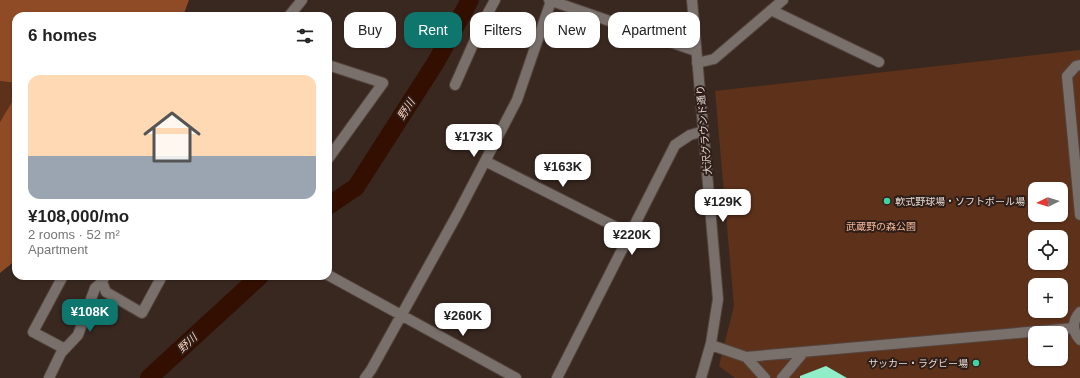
<!DOCTYPE html>
<html lang="en">
<head>
<meta charset="utf-8">
<style>
  body { margin:0; font-family:Arial,"Noto Sans JP",sans-serif; background:#f2f2f2; color:#222; height:100vh; display:flex; flex-direction:column; font-size:15px; white-space:nowrap }
  * { box-sizing:border-box; margin:0 }
  p { font-size:13px; color:#767676 }
  .icon { flex:none; width:22px; height:22px; fill:none; stroke:currentColor; stroke-width:2; stroke-linecap:round; stroke-linejoin:round }
  .map { position:relative; flex:1; overflow:hidden }
  .sheet { position:absolute; left:12px; top:12px; width:320px; height:268px; display:flex; flex-direction:column; background:#fff; border-radius:12px; box-shadow:0 1px 3px #0004 }
  .sheet>* { flex:none }
  .top-card { position:absolute; left:344px; top:12px; width:380px; height:36px; display:flex; gap:8px }
  .needle { width:26px; rotate:265deg }
  .fabs { position:absolute; left:1028px; top:182px; display:grid; gap:8px }
  .fabs a { display:grid; place-items:center; width:40px; height:40px; border-radius:8px; background:#fff; box-shadow:0 1px 3px #0004; font-size:20px }
  .price { position:absolute; translate:-50% -34px; padding:0 9px; border-radius:8px; background:#fff; color:#222; font-size:13px; line-height:26px; filter:drop-shadow(0 1px 2px #0008) }
  .price::after { content:''; position:absolute; left:50%; top:24px; width:12px; height:9px; margin-left:-6px; background:inherit; clip-path:polygon(0 0,100% 0,50% 100%) }
  .price.selected { background:#0f766e; color:#fff }
  ul { padding:0; list-style:none }
  li { display:grid; align-content:center; gap:8px; height:212px; padding:0 16px }
  li span { display:grid; place-items:center; height:124px; border-radius:12px; color:#555 }
  li>.icon { margin-inline-start:auto }
  span .icon { width:72px; height:72px; fill:#fffc; stroke-width:1 }
  li b { font-size:17px }
  h2 { display:flex; justify-content:space-between; align-items:center; height:48px; padding:0 16px; font-size:17px }
  .chip { padding:0 14px; border-radius:12px; background:#fff; box-shadow:0 1px 3px #0004; font-size:14px; line-height:36px }
  .chip.selected { background:#0f766e; color:#fff }
  .map>svg:first-child { display:block }
  .green { fill:#5e311b; fill-rule:evenodd }
  .forest { fill:#8f4a26 }
  .lines { fill:none; stroke-linecap:round; stroke-linejoin:round }
  .river { stroke:#320f00; stroke-width:18 }
  .building { fill:#8fedc7 }
  .minor-casing { stroke:#54443d; stroke-width:12 }
  .minor { stroke:#79706c; stroke-width:10 }
  .poi-dot { fill:#3ed4a3; stroke:#2f1e17; stroke-width:1.5 }
  .labels { text-anchor:middle; dominant-baseline:central; stroke-width:4; stroke-linejoin:round; paint-order:stroke }
  .street-label { font-size:10px; fill:#e4d9d4; stroke:#2f1e17 }
  .poi-label { font-size:10px; fill:#e4d9d4; stroke:#2f1e17; text-anchor:start }
  .park-label { font-size:10px; fill:#f4b79b; stroke:#2f1e17 }
  .water-label { font-size:11px; font-style:italic; fill:#f6ccb9; stroke:#2f1e17 }
</style>
</head>
<body>
<div class="map">
<svg width="1080" height="378" viewBox="0 0 1080 378">
  <rect width="100%" height="100%" fill="#392820"/>
  <!-- green -->
  <path class="green" d="M 1080,50 L 1080,378 L 735,378 L 719,366 L 734,306 L 715,91 ZM 1035,189 L 1061,189 L 1061,215 L 1035,215 ZM 1035,237 L 1061,237 L 1061,263 L 1035,263 ZM 1035,285 L 1061,285 L 1061,311 L 1035,311 ZM 1035,333 L 1061,333 L 1061,359 L 1035,359 Z
    M 0,81 L 16,83 L 16,95 L 0,122 Z"/>
  <!-- forest -->
  <path class="forest" d="M 0,0 L 189,0 L 183,16 L 16,16 L 16,83 L 0,81 Z
    M 16,95 L 16,260 L 0,273 L 0,122 Z"/>
  <g class="lines">
    <!-- river -->
    <path class="river" d="M 328,206 L 356,187 L 436,62 L 470,0
      M 149,378 L 260,276"/>
  </g>
  <!-- building -->
  <path class="building" d="M 826,366 L 847,378 L 800,378 L 800,376 Z"/>
  <g class="lines">
    <defs>
      <path id="minor" d="M 549,0 L 696,51
        M 692,0 L 718,299 L 711,343 L 701,378
        M 771,10 L 879,62
        M 289,16 L 302,0
        M 697,63 L 714,59 L 783,0
        M 328,65 L 383,83 L 328,159
        M 1080,65 L 1076,66 L 1067,76 L 1080,215
        M 455,85 L 482,24 L 495,0
        M 485,161 L 630,234
        M 328,275 L 516,378
        M 63,276 L 33,332 L 65,349
        M 102,282 L 106,292 L 142,313 L 162,276
        M 1080,312 C 1072,321 1072,331 1080,340
        M 711,345 L 746,357 L 1074,328
        M 746,357 L 765,378
        M 49,378 L 61,353 L 78,335 L 95,288 L 102,282 L 105,276
        M 365,378 L 371,370 L 458,213 L 517,100 L 551,1
        M 557,378 L 675,145 L 690,135 L 704,131
        M 782,378 L 803,353"/>
    </defs>
    <!-- minor casing -->
    <use href="#minor" class="minor-casing"/>
    <!-- minor -->
    <use href="#minor" class="minor"/>
  </g>
  <!-- markers -->
  <g class="poi-dot">
    <circle cx="887" cy="201" r="4"/>
    <circle cx="976" cy="363" r="4"/>
  </g>
  <g class="labels">
    <!-- street labels -->
    <g class="street-label">
      <text transform="translate(704 130) rotate(-95)">大沢グラウンド通り</text>
    </g>
    <!-- poi labels -->
    <g class="poi-label">
      <text x="895" y="201">軟式野球場・ソフトボール場</text>
      <text x="968" y="363" text-anchor="end">サッカー・ラグビー場</text>
    </g>
    <!-- park labels -->
    <g class="park-label">
      <text x="881" y="226">武蔵野の森公園</text>
    </g>
    <!-- water labels -->
    <g class="water-label">
      <text transform="translate(406 109) rotate(-57)">野川</text>
      <text transform="translate(187 343) rotate(-43)">野川</text>
    </g>
  </g>
</svg>
<div class="fabs">
<a><svg class="needle" viewBox="-14 -14 28 28"><path d="M0-13l5 13h-10z" fill="#e53935"/><path d="M0 13l5-13h-10z" fill="#767676"/></svg></a>
<a><svg class="icon" aria-label="locate" viewBox="0 0 24 24"><circle cx="12" cy="12" r="6"/><path d="M12 2v4M12 18v4M2 12h4M18 12h4"/></svg></a>
<a>+</a>
<a>−</a>
</div>
<b class="price" style="left:474px;top:158px">¥173K</b>
<b class="price" style="left:563px;top:188px">¥163K</b>
<b class="price" style="left:723px;top:223px">¥129K</b>
<b class="price" style="left:632px;top:256px">¥220K</b>
<b class="price selected" style="left:90px;top:333px">¥108K</b>
<b class="price" style="left:463px;top:337px">¥260K</b>
<div class="top-card">
<a class="chip">Buy</a>
<a class="chip selected">Rent</a>
<a class="chip">Filters</a>
<a class="chip">New</a>
<a class="chip">Apartment</a>
</div>
<section class="sheet">
<h2>6 homes<svg class="icon" aria-label="filters" viewBox="0 0 24 24"><path d="M4 7h16M4 17h16"/><circle cx="9" cy="7" r="2"/><circle cx="15" cy="17" r="2"/></svg></h2>
<ul>
<li><span style="background:linear-gradient(#ffd9b3 65%,#9aa5b1 0)"><svg class="icon" aria-label="home" viewBox="0 0 24 24"><path d="M3 11l9-7 9 7M6 9v11h12V9"/></svg></span><div><b>¥108,000/mo</b><p>2 rooms · 52 m²</p><p>Apartment</p></div></li>
</ul>
</section>
</div>
</body>
</html>
